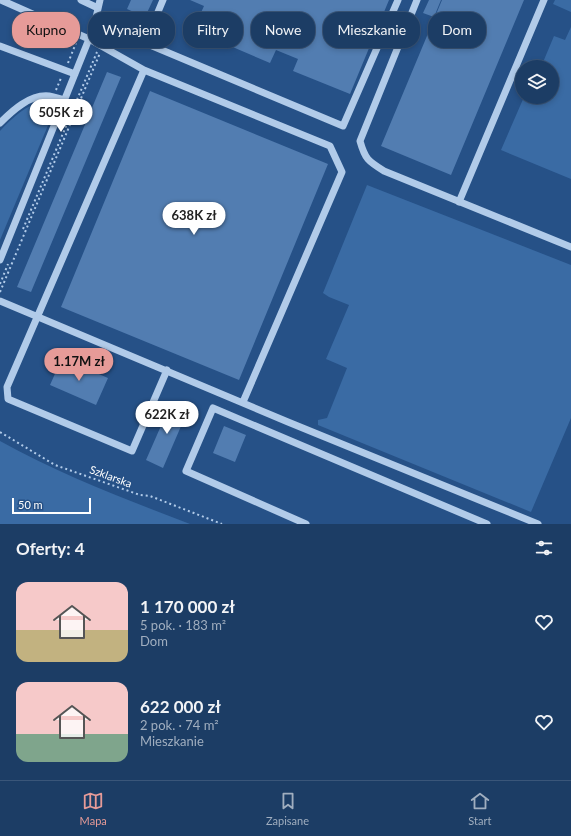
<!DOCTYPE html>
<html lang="pl">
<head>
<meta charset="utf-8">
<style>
  body { margin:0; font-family:Lato,sans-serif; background:#25446b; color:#f1f3f6; height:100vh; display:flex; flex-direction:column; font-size:15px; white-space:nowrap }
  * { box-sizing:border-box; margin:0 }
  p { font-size:13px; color:#a0aebf }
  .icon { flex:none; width:22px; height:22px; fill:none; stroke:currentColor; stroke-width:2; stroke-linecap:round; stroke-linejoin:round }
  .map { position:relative; height:524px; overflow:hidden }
  .side { display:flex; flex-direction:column; background:#1c3d65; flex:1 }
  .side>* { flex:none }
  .guide { position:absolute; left:12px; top:12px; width:547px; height:36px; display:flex; gap:8px }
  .fabs { position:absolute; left:515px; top:60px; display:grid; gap:8px }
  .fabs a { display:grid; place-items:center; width:44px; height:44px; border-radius:50%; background:#1c3d65; box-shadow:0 2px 6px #0003,0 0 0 1px #3a5679; font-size:20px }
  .scale { position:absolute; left:12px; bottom:10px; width:79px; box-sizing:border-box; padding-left:4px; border:2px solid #fff; border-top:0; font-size:11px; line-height:14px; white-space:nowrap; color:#fff; -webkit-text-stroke:3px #265187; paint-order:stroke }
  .price { position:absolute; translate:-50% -34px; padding:0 9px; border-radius:14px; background:#fff; color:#222; font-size:13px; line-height:26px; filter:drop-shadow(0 1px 2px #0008) }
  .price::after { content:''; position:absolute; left:50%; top:24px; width:12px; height:9px; margin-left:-6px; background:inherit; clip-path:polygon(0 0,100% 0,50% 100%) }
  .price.selected { background:#e69b98; color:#111 }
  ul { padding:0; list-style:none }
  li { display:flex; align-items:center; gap:12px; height:100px; padding:0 16px }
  li span { display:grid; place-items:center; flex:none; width:112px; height:80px; border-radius:12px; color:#555 }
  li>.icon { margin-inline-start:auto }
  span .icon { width:48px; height:48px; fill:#fffc; stroke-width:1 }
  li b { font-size:17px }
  h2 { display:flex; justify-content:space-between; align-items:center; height:48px; padding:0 16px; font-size:17px }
  .chip { padding:0 14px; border-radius:16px; background:#1c3d65; box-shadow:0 2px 6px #0003,0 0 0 1px #3a5679; font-size:14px; line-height:36px }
  .chip.selected { background:#e69b98; color:#111 }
  .tab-bar { display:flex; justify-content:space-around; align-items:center; height:56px; border-top:1px solid #3a5679; background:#1c3d65; font-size:11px; color:#a0aebf }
  .tab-bar a { display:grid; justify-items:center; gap:2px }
  .tab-bar .selected { color:#e69b98 }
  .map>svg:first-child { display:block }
  .green { fill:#3a6ba4 }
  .building { fill:#527db1 }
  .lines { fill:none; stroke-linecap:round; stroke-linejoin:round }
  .path { stroke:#b1cbe9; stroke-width:2; stroke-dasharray:2 3; stroke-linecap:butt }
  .minor { stroke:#b1cbe9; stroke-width:7 }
  .labels { text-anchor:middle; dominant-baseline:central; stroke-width:3; stroke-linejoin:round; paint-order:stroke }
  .street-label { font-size:11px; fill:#fff; stroke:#265187 }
</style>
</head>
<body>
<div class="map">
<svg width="571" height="524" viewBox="0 0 571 524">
  <rect width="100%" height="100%" fill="#265187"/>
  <!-- green -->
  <path class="green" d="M 555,0 L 571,0 L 571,12 L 553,4 Z
    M 571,27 L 571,179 L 501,150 L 524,97 L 552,97 L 552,67 L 541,67 L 554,36 L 565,40 Z
    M 44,101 L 51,102 L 54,111 L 0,240 L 0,131 C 13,117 26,105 44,101 Z
    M 367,185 L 571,265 L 571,418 L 531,512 L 318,425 L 318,420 L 327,418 L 347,368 L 326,359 L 349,305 L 329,297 L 323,293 Z
    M 0,441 C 61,475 125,499 190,524 L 0,524 Z"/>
  <!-- building -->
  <path class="building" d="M 131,0 L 153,0 L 145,17 L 127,9 Z
    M 190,0 L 389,0 L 350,94 L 293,71 L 298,59 L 276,50 L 270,63 L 193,30 L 204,6 Z
    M 429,0 L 441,0 L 434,17 L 423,13 Z
    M 442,0 L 524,0 L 451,175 L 381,146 Z
    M 107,72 L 121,77 L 31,292 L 17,287 Z
    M 150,91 L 328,164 L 239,380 L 61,307 Z
    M 62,358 L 108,378 L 96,405 L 50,385 Z
    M 171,403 L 188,410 L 163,468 L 146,460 Z
    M 224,426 L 246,435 L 235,462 L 213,453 Z"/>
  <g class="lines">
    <!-- path -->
    <path class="path" d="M 68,63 L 76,43
      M 56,90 L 61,78
      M 23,229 L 97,52
      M 0,284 L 8,264
      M 0,292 L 100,53
      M 0,432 L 55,465 L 140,495 L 150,496 L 222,524"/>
    <!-- minor -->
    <path class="minor" d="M 1,0 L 89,39 L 144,70 L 330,146 L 342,172 L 243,402
      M 81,0 L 98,8
      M 417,0 L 360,141 C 365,159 368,161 384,171 L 571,247
      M 95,22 L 343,126 L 398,0
      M 145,43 L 163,0
      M 0,46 L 75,74
      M 144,70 L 7,387 L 8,399 L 132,451 L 167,370
      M 0,123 C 12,111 30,94 49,96 C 54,97 60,99 65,100
      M 459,202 L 544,0
      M 0,260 L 89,39 L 95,22 L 100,0
      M 0,301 L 288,422 L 538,524
      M 306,524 L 186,471 L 213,408 L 487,524"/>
  </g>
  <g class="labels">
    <!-- street labels -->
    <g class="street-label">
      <text transform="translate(111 476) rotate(20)">Szklarska</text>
    </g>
  </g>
</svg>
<div class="fabs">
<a><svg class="icon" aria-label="layers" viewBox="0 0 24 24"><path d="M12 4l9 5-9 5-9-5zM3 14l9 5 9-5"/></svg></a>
</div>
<div class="scale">50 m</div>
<b class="price" style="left:61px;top:133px">505K zł</b>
<b class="price" style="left:194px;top:236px">638K zł</b>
<b class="price selected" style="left:79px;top:382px">1.17M zł</b>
<b class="price" style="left:167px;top:435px">622K zł</b>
<div class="guide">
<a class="chip selected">Kupno</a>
<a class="chip">Wynajem</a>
<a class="chip">Filtry</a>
<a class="chip">Nowe</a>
<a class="chip">Mieszkanie</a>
<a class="chip">Dom</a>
</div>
</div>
<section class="side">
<h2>Oferty: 4<svg class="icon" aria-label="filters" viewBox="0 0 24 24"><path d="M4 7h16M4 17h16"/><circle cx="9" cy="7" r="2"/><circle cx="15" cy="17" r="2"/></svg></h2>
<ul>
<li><span style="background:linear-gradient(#f6c9c9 60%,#c2b280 0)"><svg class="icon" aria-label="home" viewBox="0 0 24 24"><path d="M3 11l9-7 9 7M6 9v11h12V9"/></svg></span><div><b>1 170 000 zł</b><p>5 pok. · 183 m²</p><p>Dom</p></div><svg class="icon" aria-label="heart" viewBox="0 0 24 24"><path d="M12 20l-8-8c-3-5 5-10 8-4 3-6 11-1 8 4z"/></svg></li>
<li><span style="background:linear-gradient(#f6c9c9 65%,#7fa58c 0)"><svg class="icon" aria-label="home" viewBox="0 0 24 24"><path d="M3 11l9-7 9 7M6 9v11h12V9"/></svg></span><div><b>622 000 zł</b><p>2 pok. · 74 m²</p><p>Mieszkanie</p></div><svg class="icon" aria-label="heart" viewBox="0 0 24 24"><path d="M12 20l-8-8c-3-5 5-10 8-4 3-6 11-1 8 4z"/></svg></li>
</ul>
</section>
<nav class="tab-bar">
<a class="selected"><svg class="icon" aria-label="map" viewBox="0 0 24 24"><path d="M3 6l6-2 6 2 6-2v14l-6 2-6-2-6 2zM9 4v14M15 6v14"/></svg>Mapa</a>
<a><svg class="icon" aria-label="saved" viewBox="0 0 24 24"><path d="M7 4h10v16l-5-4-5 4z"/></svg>Zapisane</a>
<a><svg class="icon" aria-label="home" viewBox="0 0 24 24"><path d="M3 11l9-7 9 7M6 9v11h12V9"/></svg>Start</a>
</nav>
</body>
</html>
